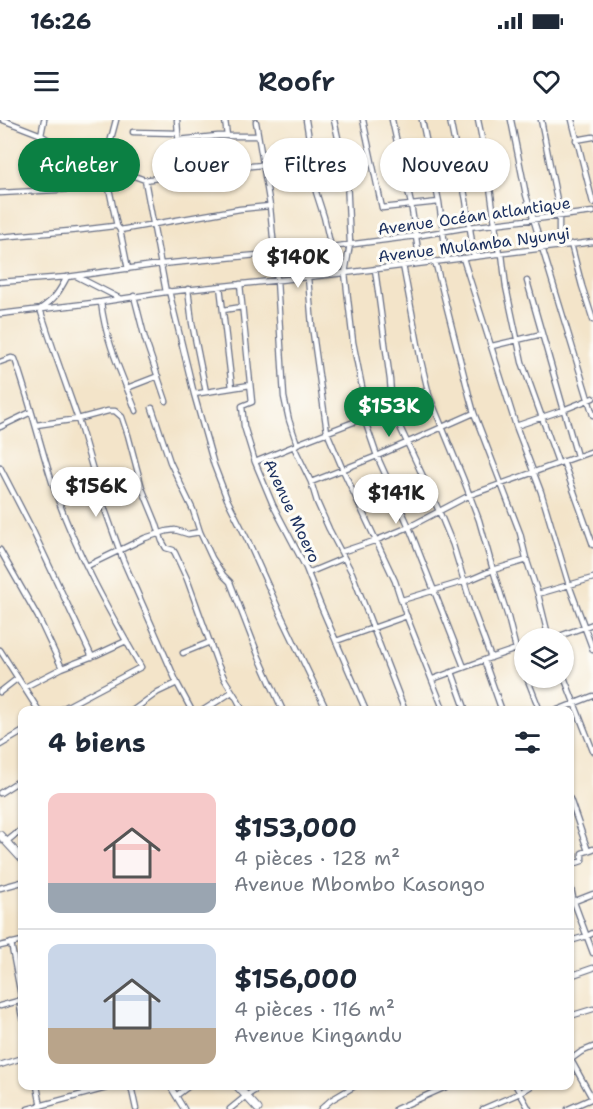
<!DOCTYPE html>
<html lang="fr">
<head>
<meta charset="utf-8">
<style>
  body { margin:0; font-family:"Shantell Sans",sans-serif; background:#f6f6f7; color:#1f2937; height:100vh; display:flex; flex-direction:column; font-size:22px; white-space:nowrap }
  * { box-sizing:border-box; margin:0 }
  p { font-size:20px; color:#747a83 }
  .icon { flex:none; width:33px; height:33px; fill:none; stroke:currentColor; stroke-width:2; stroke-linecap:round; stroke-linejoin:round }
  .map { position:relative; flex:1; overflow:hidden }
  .details { position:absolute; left:18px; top:586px; width:556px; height:384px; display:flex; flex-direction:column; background:#fff; border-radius:12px; box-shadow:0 2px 4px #0004 }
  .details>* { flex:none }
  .guide { position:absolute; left:18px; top:18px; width:558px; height:54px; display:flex; gap:12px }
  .fabs { position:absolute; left:514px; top:508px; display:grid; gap:12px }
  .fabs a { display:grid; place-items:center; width:60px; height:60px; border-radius:50%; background:#fff; box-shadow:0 2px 4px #0004; font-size:30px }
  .price { position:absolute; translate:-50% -51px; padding:0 14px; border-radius:21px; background:#fff; color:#222; font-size:20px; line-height:39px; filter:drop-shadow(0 2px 3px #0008) }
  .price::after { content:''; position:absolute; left:50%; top:36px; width:18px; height:14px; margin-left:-9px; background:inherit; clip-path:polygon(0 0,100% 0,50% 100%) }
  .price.selected { background:#0b8043; color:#fff }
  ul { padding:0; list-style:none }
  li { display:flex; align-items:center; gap:18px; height:150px; padding:0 30px }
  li+li { border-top:2px solid #e0e1e3 }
  li span { display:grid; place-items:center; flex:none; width:168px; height:120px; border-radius:12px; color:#555 }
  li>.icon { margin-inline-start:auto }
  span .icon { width:72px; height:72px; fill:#fffc; stroke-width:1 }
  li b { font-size:26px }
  h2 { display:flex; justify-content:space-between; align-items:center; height:72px; padding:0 30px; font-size:26px }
  .chip { padding:0 21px; border-radius:27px; background:#fff; box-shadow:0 2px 4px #0004; font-size:21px; line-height:54px }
  .chip.selected { background:#0b8043; color:#fff }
  .status { display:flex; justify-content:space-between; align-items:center; height:42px; padding:0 30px; background:#fff; direction:ltr }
  .status svg { height:16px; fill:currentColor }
  header { display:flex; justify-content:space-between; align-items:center; height:78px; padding:0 30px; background:#fff; font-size:27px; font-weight:600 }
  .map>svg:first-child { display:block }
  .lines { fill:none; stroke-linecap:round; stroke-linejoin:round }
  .street-casing { stroke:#676e83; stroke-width:7 }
  .secondary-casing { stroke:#676e83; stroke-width:9 }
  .street { stroke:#fff; stroke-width:4.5 }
  .secondary { stroke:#fff; stroke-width:7 }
  .labels { text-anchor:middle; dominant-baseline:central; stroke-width:6; stroke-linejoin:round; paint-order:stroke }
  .street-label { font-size:16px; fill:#1b2f5e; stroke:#fdfcf7 }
</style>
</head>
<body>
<div class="status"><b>16:26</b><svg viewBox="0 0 49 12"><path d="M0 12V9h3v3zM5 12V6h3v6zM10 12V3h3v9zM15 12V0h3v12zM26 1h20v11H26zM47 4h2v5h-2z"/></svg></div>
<header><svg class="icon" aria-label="menu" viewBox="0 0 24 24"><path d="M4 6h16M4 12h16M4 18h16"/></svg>Roofr<svg class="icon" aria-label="heart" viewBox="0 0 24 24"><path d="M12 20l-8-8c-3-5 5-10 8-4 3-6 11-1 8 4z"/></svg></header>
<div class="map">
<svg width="593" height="989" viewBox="0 0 593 989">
  <rect width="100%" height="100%" fill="#fdfcf7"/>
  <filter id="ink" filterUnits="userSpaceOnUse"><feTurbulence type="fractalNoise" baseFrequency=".0167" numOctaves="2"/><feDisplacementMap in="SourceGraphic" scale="12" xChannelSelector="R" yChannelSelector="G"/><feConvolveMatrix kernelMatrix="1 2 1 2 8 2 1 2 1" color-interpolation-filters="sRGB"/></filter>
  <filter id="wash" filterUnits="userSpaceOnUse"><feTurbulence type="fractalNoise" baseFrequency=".008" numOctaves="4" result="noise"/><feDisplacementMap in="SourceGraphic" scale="24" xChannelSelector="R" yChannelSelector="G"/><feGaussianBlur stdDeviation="1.35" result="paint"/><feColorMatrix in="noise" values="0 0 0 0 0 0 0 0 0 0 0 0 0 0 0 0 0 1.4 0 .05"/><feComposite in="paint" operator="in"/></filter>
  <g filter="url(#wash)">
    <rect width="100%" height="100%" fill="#f3e4c9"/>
  </g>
  <g filter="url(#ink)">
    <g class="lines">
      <defs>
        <path id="street" d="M 3,0 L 39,14 L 55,24 L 112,48 L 145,60 L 201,51 L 262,45
          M 116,0 L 104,45 L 117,106
          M 177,0 L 181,54
          M 225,0 L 227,16
          M 306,0 L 316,62 L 316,72 L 324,97 L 331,127
          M 334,0 L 347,58 L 350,124 L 345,153 L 353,222 L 363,272 L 370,296
          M 363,0 L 382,88 L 439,82
          M 392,0 L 411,84 L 420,143
          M 422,0 L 439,82 L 447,140
          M 450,0 L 466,80 L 474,137
          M 478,0 C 488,44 493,89 499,134
          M 511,0 L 526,75 L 593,295
          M 541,0 L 559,90 L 559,126
          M 572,0 L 593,83
          M 256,2 L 270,86 L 277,160 L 284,277 L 289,300 L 297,324 L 294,327 L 311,362 L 317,382 L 329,409 L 352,453 L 405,591
          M 133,12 L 178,13
          M 41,15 L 44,0
          M 178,20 L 218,16 L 258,16
          M 576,20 L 593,17
          M 145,60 L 166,172
          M 0,73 L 75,69 L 85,37
          M 120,110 L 128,149
          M 0,117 L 81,110 L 114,106 L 117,106 L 120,110 L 240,89 L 270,86
          M 571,124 L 582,166 L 593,200
          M 502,134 L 506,167 L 522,242 L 558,342
          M 463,138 L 485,207 L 516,306 L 541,372 L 569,465 L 593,530
          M 435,141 L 469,275 L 474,293 L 520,413 L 526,438 L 538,474 L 549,519
          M 403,145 L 421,241 L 429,275 L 463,358 L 479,400 L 493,450 L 508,497 L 516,529 L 525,553
          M 375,149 L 390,260 L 392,286 L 393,292 L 439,391 L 453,425 L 472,487 L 491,538
          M 76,156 L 119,178
          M 67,157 C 59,172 55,179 40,189 L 54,231 L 78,299 L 102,381 L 123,440 L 177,563 L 192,591
          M 308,157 L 312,206 L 327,312 L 343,350 L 395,461 L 405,492 L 444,591
          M 527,161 L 577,336
          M 0,162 L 67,157 L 161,144 L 300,131 L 416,116 L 469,107 L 593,92
          M 240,164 L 252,282 L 242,286 L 244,306 L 255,342 L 273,385 L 306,448 L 320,484 L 366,591
          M 220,166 L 232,268
          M 188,169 L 192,203 L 206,272
          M 169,171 L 194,274 L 214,345 L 227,379 L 248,421 L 282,497 L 327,591
          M 134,176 L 145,219 L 166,281
          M 101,182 C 105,220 122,255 136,291
          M 223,190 L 242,187
          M 0,194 L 101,182 L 166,172 L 345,153 L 593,122
          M 492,226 L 542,214
          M 0,242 L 11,238 L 15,239 C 29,279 39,321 52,362 C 72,425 108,490 141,547 L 58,591
          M 127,268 L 158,256
          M 194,274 L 250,265
          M 392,284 L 428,270
          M 392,286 L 364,298 L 377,336 L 409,407 L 464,547
          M 152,288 L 170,342 L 193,390 L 200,412 L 212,438 L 223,455 L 230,462 L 259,537 L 283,591
          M 36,305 L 78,299 L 108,291 L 115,291 L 122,297 L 128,315 L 142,368 L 156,402 L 162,421 L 166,428 L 173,430 L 175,433 L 187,459 L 218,545 L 225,560 L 237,579 L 243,591
          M 516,306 L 563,290 L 593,278
          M 0,307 L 31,292
          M 297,324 L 364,298
          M 563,341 L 593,425
          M 255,342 L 294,326
          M 0,347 L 33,411 L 92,537
          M 311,362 L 377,336 L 474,293
          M 0,430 L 38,497 L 62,548
          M 341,432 L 377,420 L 409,407 L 470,375 L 593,331
          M 87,446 L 145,418 L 167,411 L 175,410 L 188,414 L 200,412
          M 308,453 L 344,438
          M 538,474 L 593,458
          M 402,480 L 472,459 L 493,450 L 527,440
          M 551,519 L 593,504
          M 336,521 L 407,496
          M 0,530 L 39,591
          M 183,533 L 210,522
          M 484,540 L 502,591
          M 452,552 L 466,591
          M 564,557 L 593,631
          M 527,558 L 540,591
          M 433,559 L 484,540 L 525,526
          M 25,567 L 62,548 L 96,535 L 126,521
          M 0,572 L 18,558
          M 132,591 L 158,572 L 177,563
          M 202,591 L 232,572
          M 555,591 L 593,576
          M 0,625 L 22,612
          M 0,673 L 22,659
          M 570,679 L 588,731
          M 6,722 L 22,709
          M 570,745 L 582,741 L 582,733 L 593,729
          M 570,764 L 574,782 L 593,833
          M 0,768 L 22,762
          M 570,783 L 593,774
          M 570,821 L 587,816 L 593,813
          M 11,823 L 22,881 L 20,886 L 22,898
          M 0,826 L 22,821
          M 570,856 L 593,848
          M 0,886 L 22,880
          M 570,896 L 593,889
          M 570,940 L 581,932 L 593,927
          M 571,940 L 592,978
          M 0,945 L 22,938
          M 37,966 L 41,986
          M 131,966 L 136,989
          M 170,966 L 184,989
          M 516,966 L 529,989
          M 176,976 L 189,966
          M 28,989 L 114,966
          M 230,989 L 246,976 L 262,966
          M 321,989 L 331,980 L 355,966
          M 396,989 L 448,966
          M 483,989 L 520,973 L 531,966
          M 568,989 L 593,978"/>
        <path id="secondary" d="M 0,715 L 22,739
          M 237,966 L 258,989"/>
      </defs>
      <!-- street casing -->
      <use href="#street" class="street-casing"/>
      <!-- secondary casing -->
      <use href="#secondary" class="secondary-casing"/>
      <!-- street -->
      <use href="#street" class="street"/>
      <!-- secondary -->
      <use href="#secondary" class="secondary"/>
    </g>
  </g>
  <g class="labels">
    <!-- street labels -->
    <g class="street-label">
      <text transform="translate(474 96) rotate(-8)">Avenue Océan atlantique</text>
      <text transform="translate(474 125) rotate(-7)">Avenue Mulamba Nyunyi</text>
      <text transform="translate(292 391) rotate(65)">Avenue Moero</text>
    </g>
  </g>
</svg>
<div class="fabs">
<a><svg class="icon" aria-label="layers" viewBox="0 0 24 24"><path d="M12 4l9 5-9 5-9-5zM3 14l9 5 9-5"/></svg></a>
</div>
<b class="price" style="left:298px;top:169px">$140K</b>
<b class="price selected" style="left:389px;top:318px">$153K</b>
<b class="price" style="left:96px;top:398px">$156K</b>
<b class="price" style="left:396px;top:405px">$141K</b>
<div class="guide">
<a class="chip selected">Acheter</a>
<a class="chip">Louer</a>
<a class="chip">Filtres</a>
<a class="chip">Nouveau</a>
</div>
<section class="details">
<h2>4 biens<svg class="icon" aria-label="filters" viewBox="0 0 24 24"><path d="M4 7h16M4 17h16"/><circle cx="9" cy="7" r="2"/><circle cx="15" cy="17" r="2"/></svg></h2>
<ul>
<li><span style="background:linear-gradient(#f6c9c9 75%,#9aa5b1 0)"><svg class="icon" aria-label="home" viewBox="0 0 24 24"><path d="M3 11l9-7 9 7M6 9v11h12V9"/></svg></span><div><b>$153,000</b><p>4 pièces · 128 m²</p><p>Avenue Mbombo Kasongo</p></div></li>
<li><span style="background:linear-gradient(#c9d6e8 70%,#b9a48a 0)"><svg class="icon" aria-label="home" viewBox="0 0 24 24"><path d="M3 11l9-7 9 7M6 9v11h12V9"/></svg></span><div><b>$156,000</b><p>4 pièces · 116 m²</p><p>Avenue Kingandu</p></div></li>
</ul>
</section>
</div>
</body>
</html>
